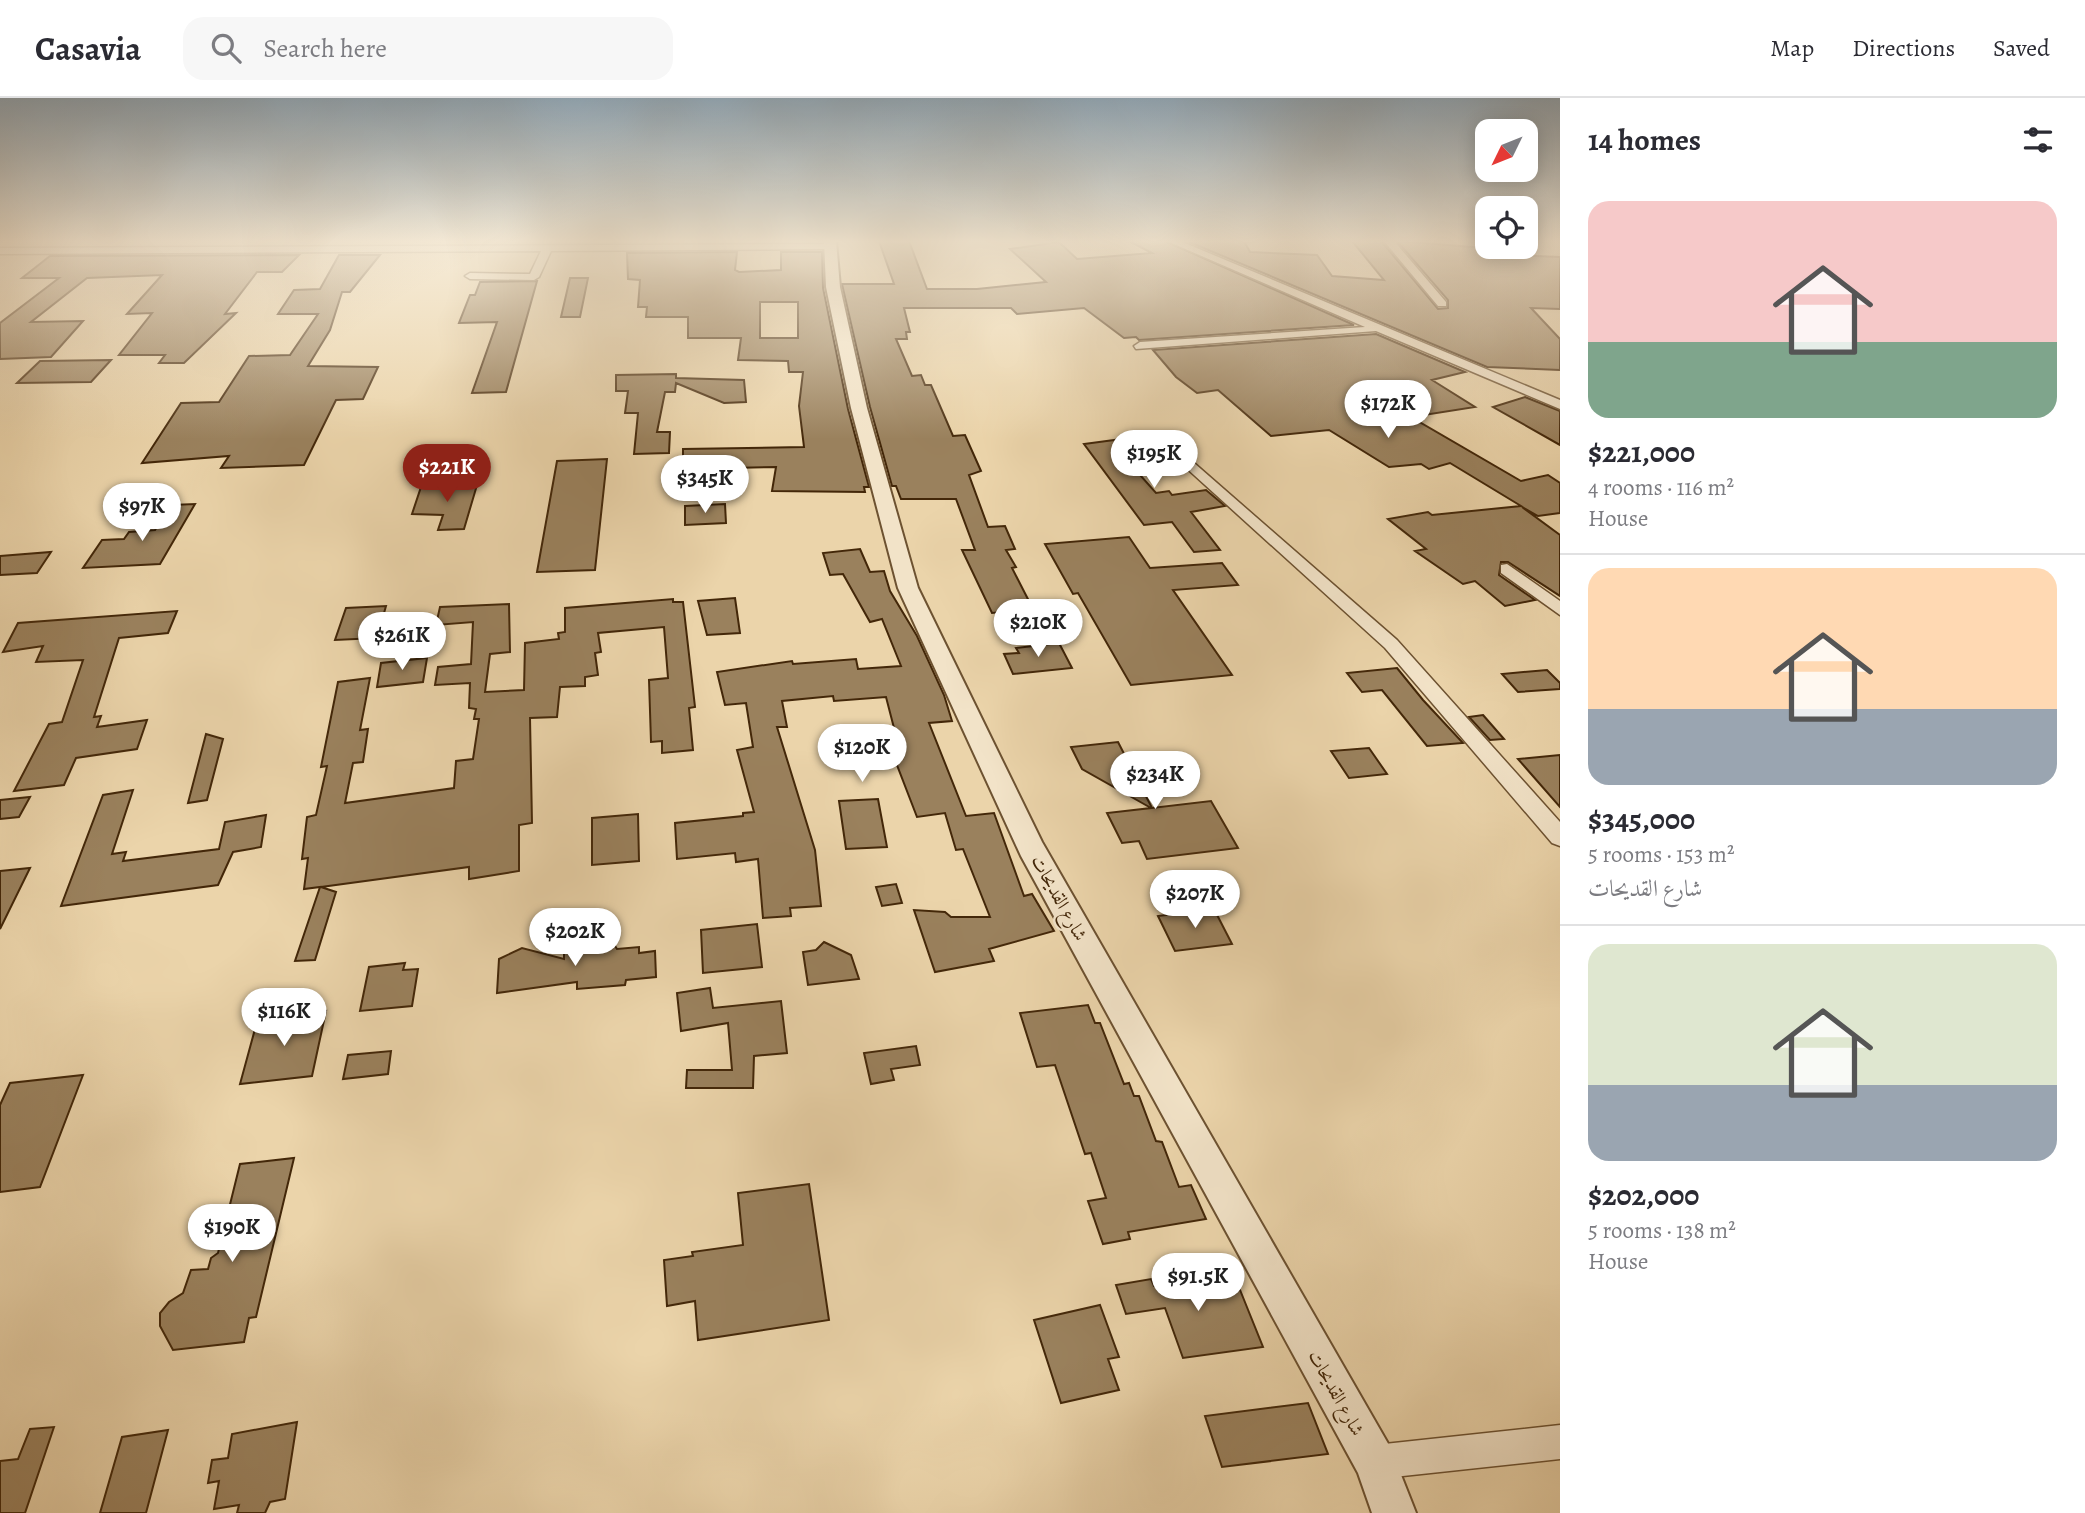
<!DOCTYPE html>
<html lang="en">
<head>
<meta charset="utf-8">
<style>
  body { margin:0; font-family:Alegreya,Amiri,serif; background:#f7f7f7; color:#2b2b33; height:100vh; display:flex; flex-direction:column; font-size:26px; white-space:nowrap }
  * { box-sizing:border-box; margin:0 }
  p { font-size:23px; color:#7c7c81 }
  .icon { flex:none; width:38px; height:38px; fill:none; stroke:currentColor; stroke-width:2; stroke-linecap:round; stroke-linejoin:round }
  .map { position:relative; flex:1; overflow:hidden }
  .side { display:flex; flex-direction:column; background:#fff; width:525px }
  .side>* { flex:none }
  .needle { width:46px; rotate:227deg }
  .tools { position:absolute; left:1475px; top:21px; display:grid; gap:14px }
  .tools a { display:grid; place-items:center; width:63px; height:63px; border-radius:14px; background:#fff; box-shadow:0 4px 18px #0003; font-size:35px }
  .price { position:absolute; translate:-50% -60px; padding:0 16px; border-radius:24px; background:#fff; color:#222; font-size:23px; line-height:46px; filter:drop-shadow(0 2px 4px #0008) }
  .price::after { content:''; position:absolute; left:50%; top:42px; width:21px; height:16px; margin-left:-10px; background:inherit; clip-path:polygon(0 0,100% 0,50% 100%) }
  .price.selected { background:#8f2418; color:#fff }
  ul { padding:0; list-style:none }
  li { display:grid; align-content:center; gap:14px; height:371px; padding:0 28px }
  li+li { border-top:2px solid #e1e1e2 }
  li span { display:grid; place-items:center; height:217px; border-radius:21px; color:#555 }
  li>.icon { margin-inline-start:auto }
  span .icon { width:126px; height:126px; fill:#fffc; stroke-width:1 }
  li b { font-size:30px }
  h2 { display:flex; justify-content:space-between; align-items:center; height:84px; padding:0 28px; font-size:30px }
  header { display:flex; align-items:center; gap:42px; box-sizing:border-box; height:98px; padding:0 35px; background:#fff; border-bottom:2px solid #e1e1e2 }
  header strong { font-size:33px }
  nav { display:flex; gap:38px; margin-inline-start:auto; font-size:24px }
  .search { width:490px; height:63px; background:#f7f7f7; display:flex; align-items:center; gap:18px; box-sizing:border-box; padding:0 24px; border-radius:21px; color:#7c7c81; font-size:26px }
  main { display:flex; flex:1; min-height:0 }
  .map>svg:first-child { display:block }
  .building { fill:#9a815d; stroke:#432709; stroke-width:2; fill-rule:evenodd }
  .lines { fill:none; stroke-linecap:round; stroke-linejoin:round }
  .minor-casing { stroke:#6d5231; stroke-width:3 }
  .tertiary-casing { stroke:#6d5231; stroke-width:4 }
  .minor { fill:#f2e3c8; fill-rule:evenodd }
  .tertiary { fill:#f2e3c8; fill-rule:evenodd }
  .labels { text-anchor:middle; dominant-baseline:central; stroke-width:5; stroke-linejoin:round; paint-order:stroke }
  .street-label { font-size:19px; fill:#432709; stroke:#f2e3c8 }
</style>
</head>
<body>
<header>
<strong>Casavia</strong>
<div class="search"><svg class="icon" aria-label="search" viewBox="0 0 24 24"><circle cx="10" cy="10" r="6"/><path d="M15 15l6 6"/></svg>Search here</div>
<nav><a>Map</a><a>Directions</a><a>Saved</a></nav>
</header>
<main>
<div class="map">
<svg width="1560" height="1415" viewBox="0 0 1560 1415">
  <rect width="100%" height="100%" fill="#ebd4aa"/>
  <filter id="stains"><feTurbulence type="fractalNoise" baseFrequency=".00286" numOctaves="4"/><feColorMatrix values="0 0 0 0 .2 0 0 0 0 .09 0 0 0 0 .02 0 0 0 .5 -.17"/></filter>
  <radialGradient id="worn" r=".72"><stop offset=".6" stop-color="#630" stop-opacity="0"/><stop offset="1" stop-color="#630" stop-opacity=".3"/></radialGradient>
  <!-- building -->
  <path class="building" d="M 879,143 L 909,143 L 927,191 L 977,191 L 1046,184 L 1010,151 L 1059,144 L 1077,161 L 1152,155 L 1129,143 L 1165,143 L 1354,227 L 1139,242 L 1136,239 L 1124,240 L 1084,210 L 1017,216 L 1011,210 L 904,210 L 910,234 L 906,234 L 907,241 L 896,241 L 912,278 L 921,277 L 925,287 L 931,287 L 953,338 L 965,337 L 981,373 L 969,377 L 988,429 L 1005,428 L 1015,451 L 1006,452 L 1016,469 L 1012,470 L 1033,511 L 992,515 L 962,452 L 975,452 L 956,401 L 901,401 L 896,388 L 892,388 L 870,309 L 842,186 L 894,186 Z
    M 1187,143 L 1244,143 L 1250,154 L 1317,157 L 1332,178 L 1384,182 L 1352,143 L 1381,143 L 1438,211 L 1448,210 L 1448,202 L 1397,143 L 1485,150 L 1490,156 L 1560,159 L 1560,211 L 1531,210 L 1560,241 L 1560,272 L 1487,269 Z
    M 737,154 L 735,172 L 739,174 L 781,172 L 781,154 L 822,154 L 823,190 L 848,311 L 869,389 L 864,389 L 865,394 L 772,393 L 776,369 L 683,371 L 683,351 L 804,349 L 799,308 L 803,274 L 789,274 L 788,263 L 738,262 L 741,240 L 688,240 L 688,219 L 646,219 L 647,209 L 638,209 L 640,182 L 628,181 L 627,155 ZM 760,204 L 798,204 L 798,240 L 760,240 Z
    M 299,157 L 282,174 L 257,174 L 225,216 L 236,215 L 184,265 L 159,265 L 165,257 L 119,257 L 152,215 L 127,216 L 162,177 L 87,180 L 31,224 L 83,223 L 51,259 L 0,261 L 0,225 L 59,180 L 22,180 L 50,158 Z
    M 339,157 L 380,157 L 350,194 L 342,194 L 330,232 L 308,268 L 378,269 L 363,301 L 336,302 L 304,367 L 221,370 L 229,358 L 142,365 L 181,305 L 219,304 L 249,258 L 290,257 L 318,216 L 278,216 L 294,192 L 320,191 Z
    M 570,180 L 588,180 L 580,219 L 561,219 Z
    M 537,183 L 506,294 L 472,295 L 497,224 L 459,225 L 470,197 L 475,197 L 480,184 Z
    M 1376,236 L 1465,274 L 1432,282 L 1475,309 L 1411,319 L 1521,383 L 1548,377 L 1560,385 L 1560,415 L 1538,418 L 1522,409 L 1560,437 L 1560,498 L 1508,464 L 1501,464 L 1499,477 L 1535,502 L 1505,508 L 1475,483 L 1463,486 L 1415,453 L 1426,451 L 1388,421 L 1428,414 L 1432,417 L 1521,408 L 1450,365 L 1429,371 L 1421,366 L 1389,369 L 1329,332 L 1271,338 L 1218,292 L 1197,295 L 1176,279 L 1153,252 Z
    M 111,262 L 91,284 L 17,285 L 40,263 Z
    M 676,276 L 676,280 L 744,282 L 746,304 L 724,305 L 676,285 L 675,294 L 665,294 L 657,334 L 670,334 L 669,355 L 634,356 L 638,315 L 625,315 L 628,293 L 616,293 L 616,277 Z
    M 1525,299 L 1560,313 L 1560,347 L 1493,309 Z
    M 1148,333 L 1169,353 L 1124,359 L 1156,395 L 1169,393 L 1172,397 L 1206,392 L 1225,408 L 1191,414 L 1220,452 L 1194,454 L 1172,424 L 1144,427 L 1084,346 L 1129,340 L 1124,336 Z
    M 607,361 L 595,472 L 537,474 L 557,363 Z
    M 477,387 L 464,431 L 438,432 L 443,417 L 412,416 L 421,389 Z
    M 195,406 L 160,466 L 83,470 L 102,442 L 124,441 L 129,434 L 155,432 L 171,407 Z
    M 725,406 L 726,425 L 685,427 L 685,408 Z
    M 1129,439 L 1150,470 L 1222,465 L 1238,487 L 1173,492 L 1232,577 L 1131,587 L 1078,495 L 1073,496 L 1045,446 Z
    M 860,451 L 870,474 L 884,473 L 890,493 L 917,538 L 944,597 L 952,623 L 929,625 L 966,718 L 994,715 L 1024,798 L 1032,796 L 1054,833 L 989,851 L 994,863 L 935,874 L 914,812 L 945,814 L 951,819 L 990,819 L 963,751 L 956,752 L 945,715 L 917,719 L 895,662 L 902,661 L 886,599 L 834,603 L 833,598 L 782,603 L 787,629 L 777,629 L 815,752 L 821,808 L 790,810 L 791,818 L 763,820 L 758,761 L 736,764 L 735,755 L 677,761 L 675,725 L 743,718 L 743,715 L 754,714 L 737,652 L 753,649 L 746,605 L 725,607 L 717,574 L 792,563 L 793,566 L 856,561 L 858,571 L 901,568 L 882,521 L 870,524 L 843,476 L 830,477 L 823,455 Z
    M 51,454 L 37,475 L 0,477 L 0,458 Z
    M 735,500 L 740,535 L 707,537 L 698,503 Z
    M 673,501 L 673,504 L 683,504 L 695,609 L 689,610 L 693,652 L 662,655 L 662,643 L 651,644 L 649,582 L 668,580 L 664,529 L 598,535 L 601,554 L 595,555 L 598,577 L 585,579 L 585,588 L 560,589 L 557,619 L 530,620 L 532,725 L 519,727 L 519,773 L 469,781 L 469,769 L 321,789 L 336,794 L 315,862 L 295,863 L 320,789 L 304,791 L 308,760 L 302,761 L 307,719 L 316,717 L 327,668 L 321,669 L 338,584 L 370,580 L 360,632 L 368,631 L 363,664 L 353,665 L 345,705 L 454,690 L 456,663 L 473,661 L 479,621 L 474,621 L 476,611 L 469,610 L 470,585 L 435,587 L 438,569 L 471,566 L 473,524 L 436,527 L 440,509 L 509,506 L 510,554 L 490,556 L 485,594 L 524,592 L 525,545 L 559,541 L 558,535 L 565,534 L 565,510 Z
    M 386,508 L 377,540 L 335,542 L 346,510 Z
    M 177,513 L 168,535 L 119,540 L 94,619 L 101,618 L 97,629 L 147,622 L 137,651 L 76,660 L 64,687 L 14,693 L 49,626 L 62,624 L 83,562 L 36,564 L 43,548 L 3,554 L 18,525 Z
    M 1059,545 L 1072,570 L 1013,576 L 1004,556 L 1019,555 L 1016,550 Z
    M 427,560 L 423,584 L 377,589 L 381,565 Z
    M 1397,570 L 1423,602 L 1463,645 L 1427,648 L 1382,592 L 1362,594 L 1347,575 Z
    M 1547,572 L 1560,585 L 1560,591 L 1518,594 L 1502,576 Z
    M 1483,617 L 1504,641 L 1490,642 L 1469,619 Z
    M 206,636 L 223,641 L 207,702 L 188,705 Z
    M 1118,644 L 1152,710 L 1211,703 L 1238,750 L 1147,761 L 1139,743 L 1122,745 L 1107,715 L 1151,710 L 1082,671 L 1071,649 Z
    M 1369,650 L 1387,676 L 1349,680 L 1331,653 Z
    M 1560,657 L 1560,709 L 1518,661 Z
    M 133,692 L 112,756 L 126,754 L 123,763 L 219,751 L 225,724 L 266,717 L 261,749 L 233,754 L 218,787 L 61,808 L 103,697 Z
    M 30,699 L 19,719 L 0,721 L 0,702 Z
    M 878,701 L 887,749 L 846,751 L 839,703 Z
    M 638,716 L 639,763 L 592,767 L 592,720 Z
    M 30,770 L 0,831 L 0,773 Z
    M 896,786 L 902,805 L 882,808 L 876,789 Z
    M 1214,811 L 1232,846 L 1175,853 L 1158,818 Z
    M 757,826 L 762,869 L 703,875 L 701,832 Z
    M 610,840 L 617,851 L 639,849 L 639,855 L 655,853 L 656,879 L 626,882 L 625,887 L 577,891 L 577,884 L 497,895 L 499,861 L 522,850 L 564,861 L 564,853 L 598,850 Z
    M 824,844 L 851,857 L 859,881 L 808,887 L 803,854 L 816,852 Z
    M 405,865 L 403,872 L 418,871 L 412,908 L 360,913 L 369,869 Z
    M 710,890 L 713,910 L 781,903 L 787,955 L 754,958 L 753,990 L 686,990 L 687,972 L 732,972 L 728,925 L 681,933 L 677,895 Z
    M 1088,907 L 1095,925 L 1100,925 L 1124,986 L 1129,985 L 1134,998 L 1139,998 L 1156,1043 L 1162,1044 L 1179,1089 L 1191,1087 L 1206,1121 L 1128,1134 L 1130,1141 L 1103,1146 L 1088,1103 L 1106,1100 L 1091,1055 L 1085,1056 L 1055,967 L 1037,969 L 1020,915 Z
    M 326,913 L 312,978 L 240,986 L 258,920 Z
    M 916,948 L 920,967 L 891,971 L 894,982 L 871,986 L 864,955 Z
    M 391,953 L 388,976 L 343,981 L 348,957 Z
    M 83,977 L 40,1089 L 0,1094 L 0,1007 L 10,985 Z
    M 294,1060 L 256,1219 L 249,1220 L 244,1244 L 173,1252 L 160,1228 L 160,1215 L 169,1204 L 183,1195 L 191,1172 L 208,1171 L 211,1160 L 218,1155 L 240,1066 Z
    M 809,1086 L 829,1222 L 698,1242 L 695,1203 L 667,1208 L 664,1162 L 693,1158 L 692,1154 L 743,1147 L 738,1095 Z
    M 1234,1177 L 1263,1249 L 1183,1260 L 1165,1210 L 1126,1216 L 1116,1187 L 1151,1181 L 1154,1188 Z
    M 1100,1207 L 1119,1259 L 1108,1261 L 1119,1292 L 1061,1305 L 1034,1222 Z
    M 1308,1305 L 1328,1356 L 1222,1369 L 1205,1318 Z
    M 297,1324 L 285,1401 L 270,1404 L 265,1415 L 237,1415 L 239,1407 L 214,1411 L 219,1383 L 208,1385 L 212,1362 L 228,1360 L 232,1336 Z
    M 54,1329 L 25,1415 L 0,1415 L 0,1363 L 18,1361 L 30,1331 Z
    M 168,1332 L 146,1415 L 100,1415 L 122,1339 Z"/>
  <g class="lines">
    <defs>
      <path id="minor" d="M 1167,143 L 1180,143 L 1560,302 L 1560,311 L 1376,233 L 1136,251 L 1134,248 L 1140,244 L 1365,229 Z
        M 1384,143 L 1394,143 L 1446,204 L 1446,208 L 1438,208 Z
        M 831,146 L 836,149 L 835,151 L 551,153 L 539,179 L 534,182 L 470,181 L 465,178 L 470,175 L 530,176 L 541,153 L 0,156 L 0,150 Z
        M 1178,351 L 1397,542 L 1560,724 L 1560,748 L 1552,745 L 1385,550 L 1173,358 L 1173,352 Z
        M 1507,466 L 1560,503 L 1560,517 L 1501,475 L 1501,467 Z
        M 1560,1327 L 1560,1361 L 1375,1381 L 1363,1376 L 1358,1364 L 1363,1352 L 1375,1347 Z"/>
      <path id="tertiary" d="M 824,143 L 836,143 L 840,189 L 867,310 L 918,490 L 1042,744 L 1390,1349 L 1416,1415 L 1372,1415 L 1358,1375 L 1021,758 L 898,490 L 851,310 L 826,189 Z"/>
    </defs>
    <!-- minor casing -->
    <use href="#minor" class="minor-casing"/>
    <!-- tertiary casing -->
    <use href="#tertiary" class="tertiary-casing"/>
    <!-- minor -->
    <use href="#minor" class="minor"/>
    <!-- tertiary -->
    <use href="#tertiary" class="tertiary"/>
  </g>
  <!-- sky -->
  <linearGradient id="sky" x2="0" y2="1"><stop stop-color="#92a9b9"/><stop offset="0.42" stop-color="#f6ecd9"/><stop offset="1" stop-color="#f6ecd9" stop-opacity="0"/></linearGradient>
  <rect width="1560" height="341" fill="url(#sky)"/>
  <g class="labels">
    <!-- street labels -->
    <g class="street-label">
      <text transform="translate(1059 800) rotate(61)">شارع القديحات</text>
      <text transform="translate(1336 1295) rotate(61)">شارع القديحات</text>
    </g>
  </g>
  <rect width="100%" height="100%" filter="url(#stains)"/>
  <rect width="100%" height="100%" fill="url(#worn)"/>
</svg>
<div class="tools">
<a><svg class="needle" viewBox="-14 -14 28 28"><path d="M0-13l5 13h-10z" fill="#e53935"/><path d="M0 13l5-13h-10z" fill="#7c7c81"/></svg></a>
<a><svg class="icon" aria-label="locate" viewBox="0 0 24 24"><circle cx="12" cy="12" r="6"/><path d="M12 2v4M12 18v4M2 12h4M18 12h4"/></svg></a>
</div>
<b class="price" style="left:1388px;top:342px">$172K</b>
<b class="price" style="left:1154px;top:392px">$195K</b>
<b class="price selected" style="left:447px;top:406px">$221K</b>
<b class="price" style="left:705px;top:417px">$345K</b>
<b class="price" style="left:142px;top:445px">$97K</b>
<b class="price" style="left:1038px;top:561px">$210K</b>
<b class="price" style="left:402px;top:574px">$261K</b>
<b class="price" style="left:862px;top:686px">$120K</b>
<b class="price" style="left:1155px;top:713px">$234K</b>
<b class="price" style="left:1195px;top:832px">$207K</b>
<b class="price" style="left:575px;top:870px">$202K</b>
<b class="price" style="left:284px;top:950px">$116K</b>
<b class="price" style="left:232px;top:1166px">$190K</b>
<b class="price" style="left:1198px;top:1215px">$91.5K</b>
</div>
<section class="side">
<h2>14 homes<svg class="icon" aria-label="filters" viewBox="0 0 24 24"><path d="M4 7h16M4 17h16"/><circle cx="9" cy="7" r="2"/><circle cx="15" cy="17" r="2"/></svg></h2>
<ul>
<li><span style="background:linear-gradient(#f6c9c9 65%,#7fa58c 0)"><svg class="icon" aria-label="home" viewBox="0 0 24 24"><path d="M3 11l9-7 9 7M6 9v11h12V9"/></svg></span><div><b>$221,000</b><p>4 rooms · 116 m²</p><p>House</p></div></li>
<li><span style="background:linear-gradient(#ffd9b3 65%,#9aa5b1 0)"><svg class="icon" aria-label="home" viewBox="0 0 24 24"><path d="M3 11l9-7 9 7M6 9v11h12V9"/></svg></span><div><b>$345,000</b><p>5 rooms · 153 m²</p><p>شارع القديحات</p></div></li>
<li><span style="background:linear-gradient(#dfe7d0 65%,#9aa5b1 0)"><svg class="icon" aria-label="home" viewBox="0 0 24 24"><path d="M3 11l9-7 9 7M6 9v11h12V9"/></svg></span><div><b>$202,000</b><p>5 rooms · 138 m²</p><p>House</p></div></li>
</ul>
</section>
</main>
</body>
</html>
